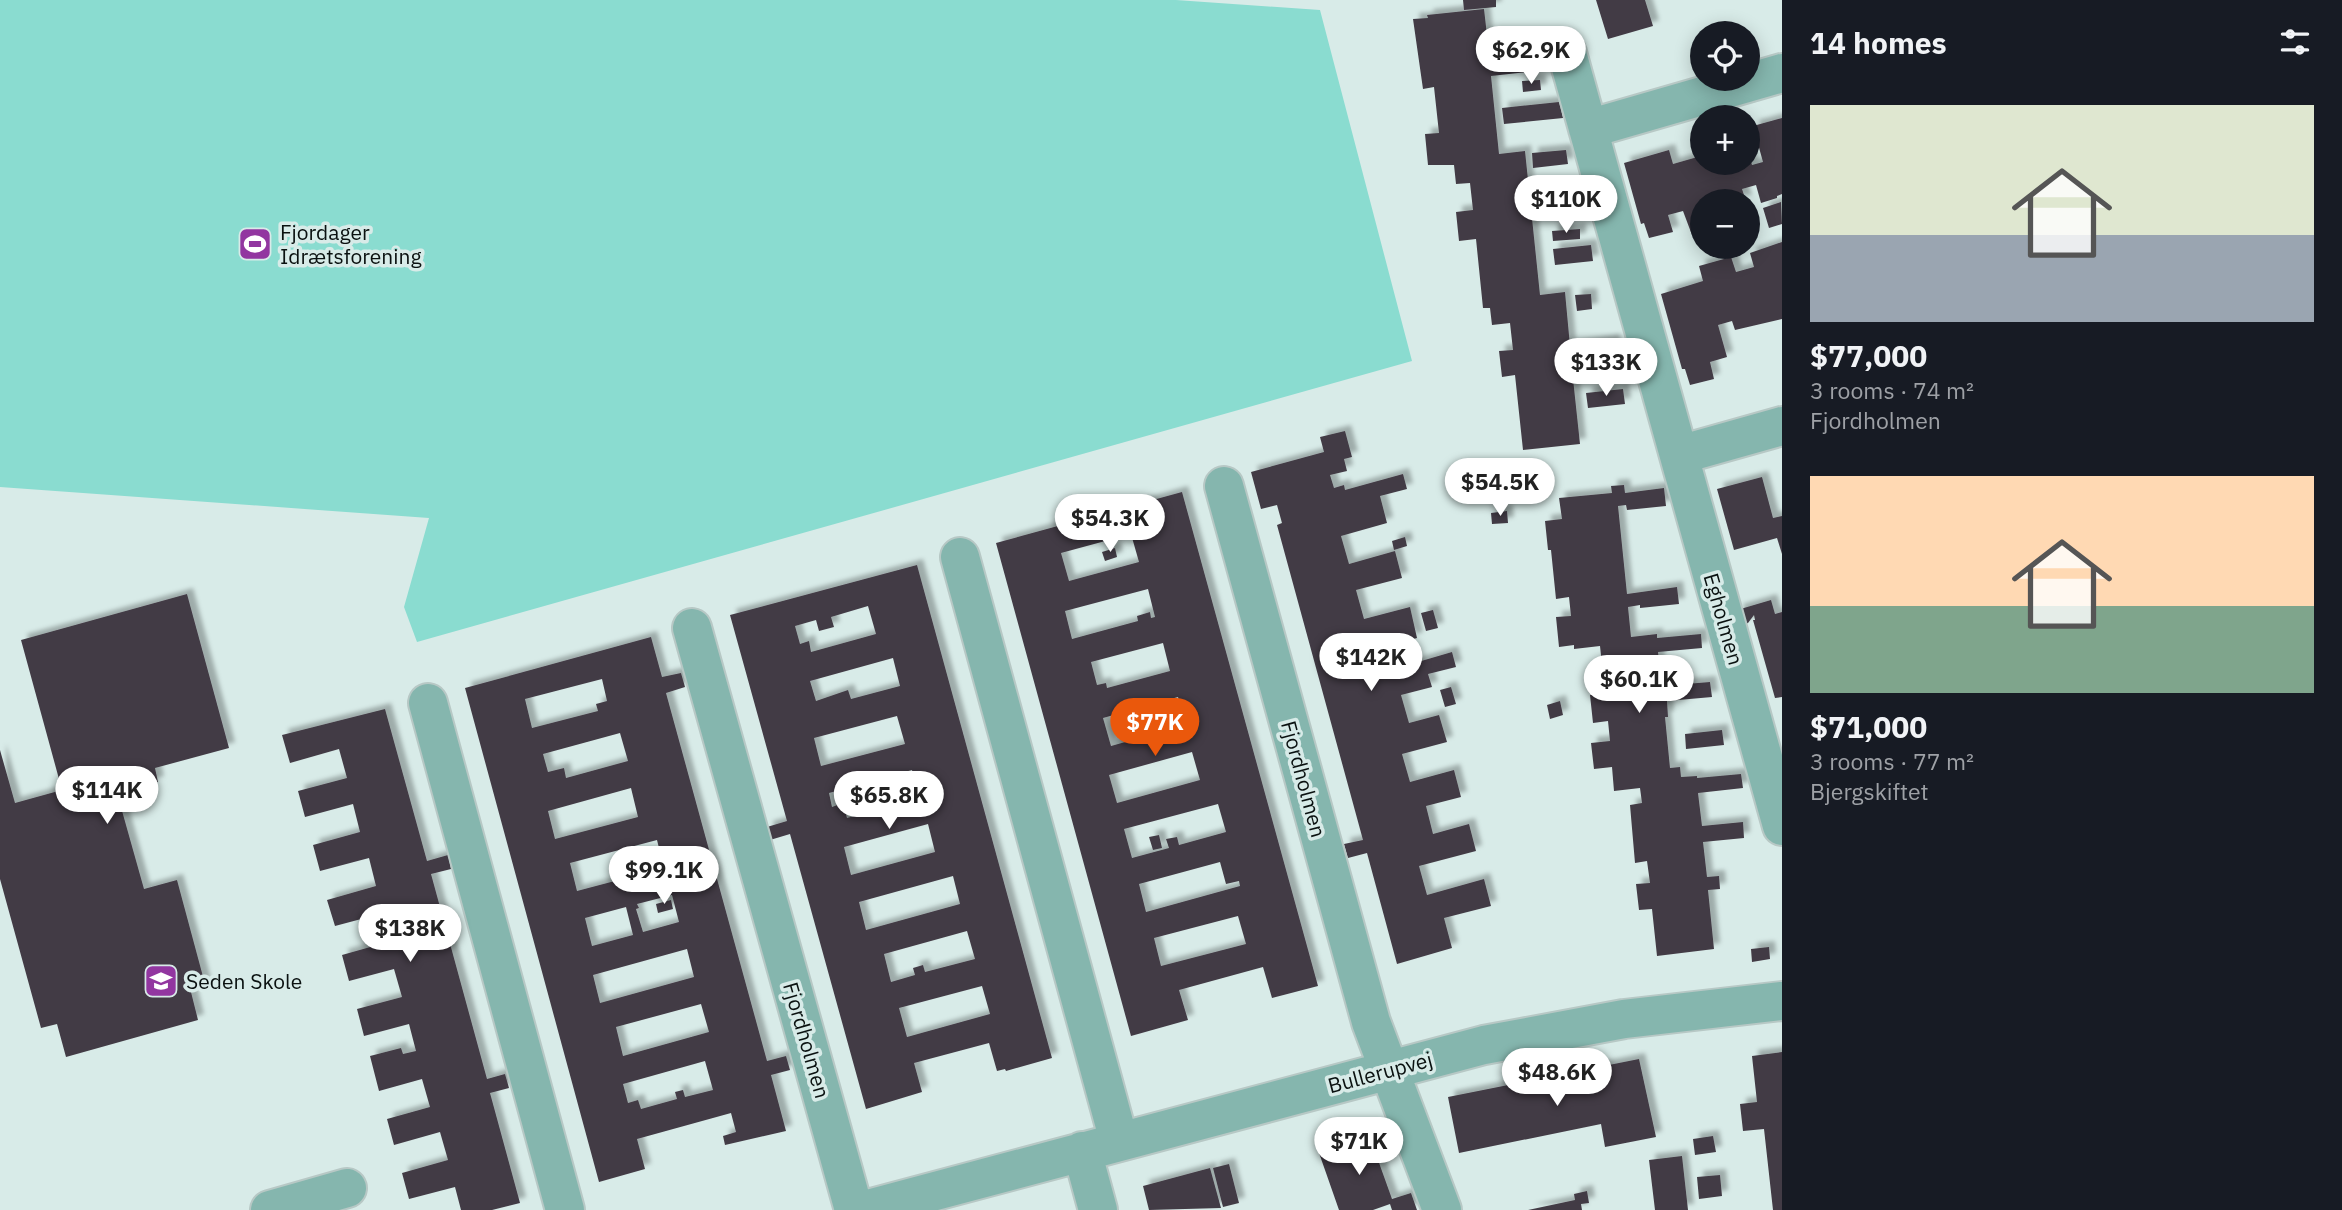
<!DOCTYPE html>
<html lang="en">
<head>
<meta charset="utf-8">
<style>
  body { margin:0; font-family:"IBM Plex Sans",sans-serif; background:#242831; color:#f1f3f6; height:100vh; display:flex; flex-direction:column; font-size:26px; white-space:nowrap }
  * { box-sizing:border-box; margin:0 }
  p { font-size:23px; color:#9ea1a6 }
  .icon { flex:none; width:38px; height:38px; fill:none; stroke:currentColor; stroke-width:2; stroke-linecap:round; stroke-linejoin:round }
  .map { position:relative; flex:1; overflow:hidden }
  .details { display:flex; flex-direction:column; background:#171b24; width:560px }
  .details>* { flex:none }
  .buttons { position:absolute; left:1690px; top:21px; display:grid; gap:14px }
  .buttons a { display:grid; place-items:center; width:70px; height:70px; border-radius:50%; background:#171b24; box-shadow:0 4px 18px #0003; font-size:35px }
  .price { position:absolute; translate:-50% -60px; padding:0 16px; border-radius:24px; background:#fff; color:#222; font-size:23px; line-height:46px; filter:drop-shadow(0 2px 4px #0008) }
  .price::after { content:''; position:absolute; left:50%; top:42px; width:21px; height:16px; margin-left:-10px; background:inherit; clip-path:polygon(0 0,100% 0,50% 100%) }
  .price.current { background:#ea580c; color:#fff }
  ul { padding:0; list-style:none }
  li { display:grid; align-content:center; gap:14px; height:371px; padding:0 28px }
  li span { display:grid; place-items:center; height:217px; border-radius:0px; color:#555 }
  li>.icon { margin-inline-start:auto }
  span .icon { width:126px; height:126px; fill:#fffc; stroke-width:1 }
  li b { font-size:30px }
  h2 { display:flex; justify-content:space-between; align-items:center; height:84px; padding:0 28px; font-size:30px }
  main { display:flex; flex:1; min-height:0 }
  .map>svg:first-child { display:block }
  .green { fill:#8adcd0 }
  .building { fill:#433b45; fill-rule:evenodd; filter:url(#shadow) }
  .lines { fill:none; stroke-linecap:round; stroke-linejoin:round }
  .minor-casing { stroke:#b7c8c5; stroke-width:42 }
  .minor { stroke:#85b6ae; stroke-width:38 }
  .labels { text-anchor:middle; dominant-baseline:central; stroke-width:7; stroke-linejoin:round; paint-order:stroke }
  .poi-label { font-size:21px; fill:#0a1110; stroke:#d8ebe8; text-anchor:start }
  .street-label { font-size:21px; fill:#0a1110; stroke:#d8ebe8 }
</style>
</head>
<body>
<main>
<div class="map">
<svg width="1782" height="1210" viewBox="0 0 1782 1210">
  <defs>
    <filter id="shadow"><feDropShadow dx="6" dy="-6" stdDeviation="2" flood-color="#0004"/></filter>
  </defs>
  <rect width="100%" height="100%" fill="#d8ebe8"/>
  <!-- green -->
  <path class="green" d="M 0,0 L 1176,0 L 1320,10 L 1412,361 L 417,642 L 404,607 L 429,518 L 0,487 Z"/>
  <!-- building -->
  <path class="building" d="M 1463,0 L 1496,0 L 1496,7 L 1464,10 Z
    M 1596,0 L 1645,0 L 1653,26 L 1608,39 Z
    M 1484,9 L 1490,61 L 1535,56 L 1536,71 L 1491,76 L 1499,154 L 1525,151 L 1540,295 L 1565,292 L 1570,346 L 1614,340 L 1616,357 L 1571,360 L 1580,444 L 1523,450 L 1515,375 L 1502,377 L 1499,351 L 1513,350 L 1510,323 L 1492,325 L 1490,308 L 1483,308 L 1476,239 L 1459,241 L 1456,212 L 1473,210 L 1470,183 L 1456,184 L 1454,165 L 1428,165 L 1425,134 L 1439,133 L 1434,87 L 1423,89 L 1413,19 L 1428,18 L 1427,15 Z
    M 1540,80 L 1541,90 L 1523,92 L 1522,81 Z
    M 1559,102 L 1563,118 L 1504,124 L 1502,108 Z
    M 1782,118 L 1782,194 L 1777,196 L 1777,198 L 1761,203 L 1756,185 L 1742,189 L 1746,201 L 1703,201 L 1703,232 L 1692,235 L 1683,211 L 1668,215 L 1673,232 L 1649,238 L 1644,223 L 1641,224 L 1624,163 L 1669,150 L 1673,164 L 1701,156 L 1697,142 L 1703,141 L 1703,163 L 1748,163 L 1749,155 L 1752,165 L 1763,162 L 1753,126 Z
    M 1566,150 L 1568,164 L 1533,168 L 1532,153 Z
    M 1578,198 L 1580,214 L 1543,218 L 1541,202 Z
    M 1781,202 L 1782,224 L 1769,228 L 1763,208 Z
    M 1580,229 L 1580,239 L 1553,241 L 1552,231 Z
    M 1782,242 L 1782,319 L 1735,330 L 1732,321 L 1718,325 L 1727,357 L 1710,362 L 1714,379 L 1690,385 L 1685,369 L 1682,369 L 1661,294 L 1703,281 L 1699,266 L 1731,257 L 1736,272 L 1754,267 L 1750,253 Z
    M 1591,245 L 1593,261 L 1555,265 L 1553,249 Z
    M 1591,294 L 1592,309 L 1577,311 L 1575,295 Z
    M 1623,389 L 1625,404 L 1588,408 L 1586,393 Z
    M 1345,431 L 1352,457 L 1344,459 L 1347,471 L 1330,475 L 1334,488 L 1344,485 L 1345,490 L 1403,474 L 1407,489 L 1380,496 L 1387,523 L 1341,536 L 1349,564 L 1395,551 L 1402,578 L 1356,590 L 1364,619 L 1410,607 L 1417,638 L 1410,640 L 1408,635 L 1378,643 L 1382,656 L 1390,654 L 1394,669 L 1452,652 L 1456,667 L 1428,674 L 1432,687 L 1401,695 L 1409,723 L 1439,715 L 1447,742 L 1402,754 L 1410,782 L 1454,770 L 1461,797 L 1426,806 L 1433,834 L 1469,824 L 1476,851 L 1419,866 L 1427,895 L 1484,879 L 1491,906 L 1444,918 L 1452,948 L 1397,964 L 1367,853 L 1348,858 L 1344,844 L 1363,840 L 1277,525 L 1282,523 L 1277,505 L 1261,509 L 1251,472 L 1324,452 L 1320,437 Z
    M 1762,477 L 1773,518 L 1782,516 L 1782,554 L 1777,538 L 1734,550 L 1717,489 Z
    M 1624,485 L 1625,493 L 1664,488 L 1666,506 L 1627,510 L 1626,505 L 1618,506 L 1627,594 L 1677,587 L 1679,604 L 1640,608 L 1640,605 L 1628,607 L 1631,637 L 1657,634 L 1657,638 L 1701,634 L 1702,648 L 1658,652 L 1662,686 L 1710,682 L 1712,697 L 1667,701 L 1668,717 L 1665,717 L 1670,768 L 1680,767 L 1681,777 L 1697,776 L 1697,778 L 1741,774 L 1743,788 L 1698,793 L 1702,826 L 1743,822 L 1744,838 L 1703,842 L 1707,877 L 1719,876 L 1720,889 L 1708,890 L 1714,949 L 1657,956 L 1652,909 L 1639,910 L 1636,884 L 1650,883 L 1647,861 L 1635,863 L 1630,805 L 1642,803 L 1640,788 L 1614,791 L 1612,767 L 1594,769 L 1591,743 L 1610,741 L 1608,721 L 1593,723 L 1590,695 L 1605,693 L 1600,646 L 1574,649 L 1574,645 L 1559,647 L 1556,617 L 1571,616 L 1569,597 L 1556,599 L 1551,550 L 1548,550 L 1545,521 L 1562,519 L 1559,498 L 1612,493 L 1611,486 Z
    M 1182,492 L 1318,986 L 1272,998 L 1263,967 L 1179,990 L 1188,1020 L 1131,1036 L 996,543 ZM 1131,534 L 1139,562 L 1069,581 L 1061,553 ZM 1148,589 L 1155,617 L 1151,618 L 1150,612 L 1137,616 L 1138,621 L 1072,639 L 1065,611 ZM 1163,643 L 1170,671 L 1107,688 L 1106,683 L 1097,685 L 1091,662 ZM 1178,697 L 1186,725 L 1111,746 L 1103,718 ZM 1192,752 L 1200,780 L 1117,803 L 1109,775 ZM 1218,804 L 1226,832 L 1179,845 L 1177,837 L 1166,839 L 1169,848 L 1132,858 L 1124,829 ZM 1220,862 L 1226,884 L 1239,881 L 1240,886 L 1146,912 L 1139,884 ZM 1238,916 L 1246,944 L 1161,966 L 1154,938 Z
    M 1507,511 L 1508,523 L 1492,524 L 1491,513 Z
    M 1405,537 L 1407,546 L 1394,550 L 1392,541 Z
    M 1115,548 L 1117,557 L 1105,561 L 1102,552 Z
    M 917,565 L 1052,1058 L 1006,1071 L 1005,1069 L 997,1071 L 989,1043 L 914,1063 L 922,1092 L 866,1109 L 790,834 L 770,840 L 767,827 L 787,821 L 730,615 ZM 868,606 L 876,634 L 811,652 L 809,641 L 800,644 L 795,626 L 816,620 L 819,631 L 834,627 L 831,617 ZM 893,658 L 900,686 L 851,699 L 848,690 L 816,701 L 810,681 ZM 897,716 L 905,744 L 821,766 L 814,738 ZM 912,770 L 919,798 L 847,818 L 843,803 L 832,807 L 829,793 ZM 928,824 L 935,852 L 851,875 L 844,847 ZM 953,876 L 960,904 L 866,930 L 859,902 ZM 967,931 L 975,959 L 925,972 L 923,965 L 913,968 L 915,975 L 891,982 L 884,954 ZM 982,986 L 990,1014 L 907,1037 L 899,1008 Z
    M 187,594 L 229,748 L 155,768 L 158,782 L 117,793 L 144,889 L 177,880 L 205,984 L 190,988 L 198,1020 L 66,1057 L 57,1024 L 41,1028 L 0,879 L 0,750 L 15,803 L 62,790 L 21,640 Z
    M 1771,600 L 1775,614 L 1782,612 L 1782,697 L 1775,698 L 1753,620 L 1755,620 L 1754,615 L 1748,623 L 1742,625 L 1737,610 Z
    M 1433,610 L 1438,628 L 1426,631 L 1421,613 Z
    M 651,637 L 662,677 L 681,673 L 685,687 L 666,693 L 767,1061 L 786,1056 L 790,1070 L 771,1075 L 786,1131 L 725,1145 L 723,1136 L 736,1132 L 731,1113 L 637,1139 L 645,1169 L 599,1182 L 465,688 ZM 602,679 L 607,701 L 596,704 L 598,711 L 532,728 L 525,699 ZM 620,733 L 628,761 L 566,778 L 564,768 L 548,772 L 543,754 ZM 631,788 L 638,817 L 555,839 L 548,811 ZM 657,840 L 664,868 L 577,891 L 570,863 ZM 672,895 L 679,922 L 643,932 L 636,909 L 639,908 L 637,904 ZM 626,907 L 633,935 L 592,946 L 585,918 ZM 687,949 L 694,977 L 600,1003 L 593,975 ZM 701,1004 L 709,1032 L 623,1056 L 616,1027 ZM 705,1061 L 713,1090 L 685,1097 L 683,1090 L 675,1092 L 677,1099 L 641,1109 L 638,1100 L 628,1103 L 623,1084 Z
    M 1451,687 L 1456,704 L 1445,707 L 1440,690 Z
    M 1560,701 L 1563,715 L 1550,719 L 1547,705 Z
    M 385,709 L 427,861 L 448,855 L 451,869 L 431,874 L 487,1079 L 505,1074 L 509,1088 L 490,1093 L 520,1203 L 492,1210 L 461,1210 L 455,1187 L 409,1199 L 402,1173 L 448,1160 L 440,1132 L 394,1145 L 387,1119 L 430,1107 L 422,1079 L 379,1091 L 370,1056 L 401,1048 L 403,1054 L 416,1051 L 409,1024 L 364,1036 L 357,1009 L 402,997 L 394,969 L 349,981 L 342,955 L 388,942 L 380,914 L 335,926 L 327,900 L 376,886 L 369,858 L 320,871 L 313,845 L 360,832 L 353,804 L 305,817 L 298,791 L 347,778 L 339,749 L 290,763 L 282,735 Z
    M 1722,730 L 1724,745 L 1686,749 L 1685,734 Z
    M 1159,835 L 1162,848 L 1153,850 L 1149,837 Z
    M 671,900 L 673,909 L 658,913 L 656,904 Z
    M 1769,947 L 1770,959 L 1752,962 L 1751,949 Z
    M 1782,1052 L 1782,1210 L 1773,1210 L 1764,1129 L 1743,1131 L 1740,1104 L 1757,1102 L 1752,1056 Z
    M 1639,1059 L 1656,1137 L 1605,1147 L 1601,1124 L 1459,1153 L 1448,1097 Z
    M 1368,1132 L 1392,1199 L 1411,1193 L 1417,1210 L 1392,1210 L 1390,1204 L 1373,1210 L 1339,1210 L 1318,1150 Z
    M 1713,1136 L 1716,1152 L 1695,1155 L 1693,1139 Z
    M 1682,1156 L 1688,1210 L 1655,1210 L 1649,1160 Z
    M 1229,1164 L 1239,1203 L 1223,1207 L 1213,1168 Z
    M 1210,1168 L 1221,1208 L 1149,1210 L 1143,1186 Z
    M 1720,1175 L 1722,1196 L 1699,1199 L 1697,1177 Z
    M 1587,1191 L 1589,1203 L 1581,1204 L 1582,1210 L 1528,1210 L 1575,1200 L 1574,1194 Z"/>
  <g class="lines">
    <defs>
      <path id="minor" d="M 1567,53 L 1782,826
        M 1588,129 L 1782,73
        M 1679,455 L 1782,426
        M 1224,486 L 1371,1022 L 1442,1210
        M 960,557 L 1119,1141
        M 692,628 L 854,1210
        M 428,703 L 565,1210
        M 1082,1151 L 1098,1210
        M 270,1210 L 347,1188
        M 864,1210 L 1484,1045 L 1624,1019 L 1782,1001"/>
    </defs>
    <!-- minor casing -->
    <use href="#minor" class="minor-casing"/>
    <!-- minor -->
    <use href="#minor" class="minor"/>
  </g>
  <!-- icons -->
  <defs>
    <symbol id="stadium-square" viewBox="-11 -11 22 22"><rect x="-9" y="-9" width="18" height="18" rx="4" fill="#9236a0" stroke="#d8ebe8"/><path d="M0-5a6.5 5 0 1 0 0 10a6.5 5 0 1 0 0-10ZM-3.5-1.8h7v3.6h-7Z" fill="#fff"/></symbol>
    <symbol id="school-square" viewBox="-11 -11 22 22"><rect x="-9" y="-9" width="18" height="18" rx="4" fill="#9236a0" stroke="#d8ebe8"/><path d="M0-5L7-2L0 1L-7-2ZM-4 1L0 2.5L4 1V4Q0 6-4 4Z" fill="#fff"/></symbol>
  </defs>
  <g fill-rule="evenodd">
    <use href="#stadium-square" x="236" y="225" width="38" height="38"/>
    <use href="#school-square" x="142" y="962" width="38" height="38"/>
  </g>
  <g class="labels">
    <!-- poi labels -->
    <g class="poi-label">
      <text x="280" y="232">Fjordager<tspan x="280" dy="24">Idrætsforening</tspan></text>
      <text x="186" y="981">Seden Skole</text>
    </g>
    <!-- street labels -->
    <g class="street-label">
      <text transform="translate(1724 619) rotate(74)">Egholmen</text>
      <text transform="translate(1304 779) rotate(75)">Fjordholmen</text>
      <text transform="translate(807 1040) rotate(74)">Fjordholmen</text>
      <text transform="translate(1380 1072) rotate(-15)">Bullerupvej</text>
    </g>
  </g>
</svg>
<div class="buttons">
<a><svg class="icon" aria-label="locate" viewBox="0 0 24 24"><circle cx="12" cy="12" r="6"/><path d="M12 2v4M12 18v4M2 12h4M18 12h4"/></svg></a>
<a>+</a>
<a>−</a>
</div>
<b class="price" style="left:1531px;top:86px">$62.9K</b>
<b class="price" style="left:1566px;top:235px">$110K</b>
<b class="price" style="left:1606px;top:398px">$133K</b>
<b class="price" style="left:1500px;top:518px">$54.5K</b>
<b class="price" style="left:1110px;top:554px">$54.3K</b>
<b class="price" style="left:1371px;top:693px">$142K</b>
<b class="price" style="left:1639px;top:715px">$60.1K</b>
<b class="price current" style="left:1155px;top:758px">$77K</b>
<b class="price" style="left:107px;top:826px">$114K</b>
<b class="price" style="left:889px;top:831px">$65.8K</b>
<b class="price" style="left:664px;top:906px">$99.1K</b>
<b class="price" style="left:410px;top:964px">$138K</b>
<b class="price" style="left:1557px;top:1108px">$48.6K</b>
<b class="price" style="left:1359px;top:1177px">$71K</b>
</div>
<section class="details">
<h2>14 homes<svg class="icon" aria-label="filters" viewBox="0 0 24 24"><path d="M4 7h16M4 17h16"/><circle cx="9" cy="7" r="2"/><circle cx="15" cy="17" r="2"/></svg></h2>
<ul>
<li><span style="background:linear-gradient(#dfe7d0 60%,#9aa5b1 0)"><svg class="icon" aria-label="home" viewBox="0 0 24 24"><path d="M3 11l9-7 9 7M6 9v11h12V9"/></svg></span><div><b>$77,000</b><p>3 rooms · 74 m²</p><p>Fjordholmen</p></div></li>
<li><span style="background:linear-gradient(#ffd9b3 60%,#7fa58c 0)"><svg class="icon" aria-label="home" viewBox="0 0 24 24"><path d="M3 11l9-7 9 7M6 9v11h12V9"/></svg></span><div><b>$71,000</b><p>3 rooms · 77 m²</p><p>Bjergskiftet</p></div></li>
</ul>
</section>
</main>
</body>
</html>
